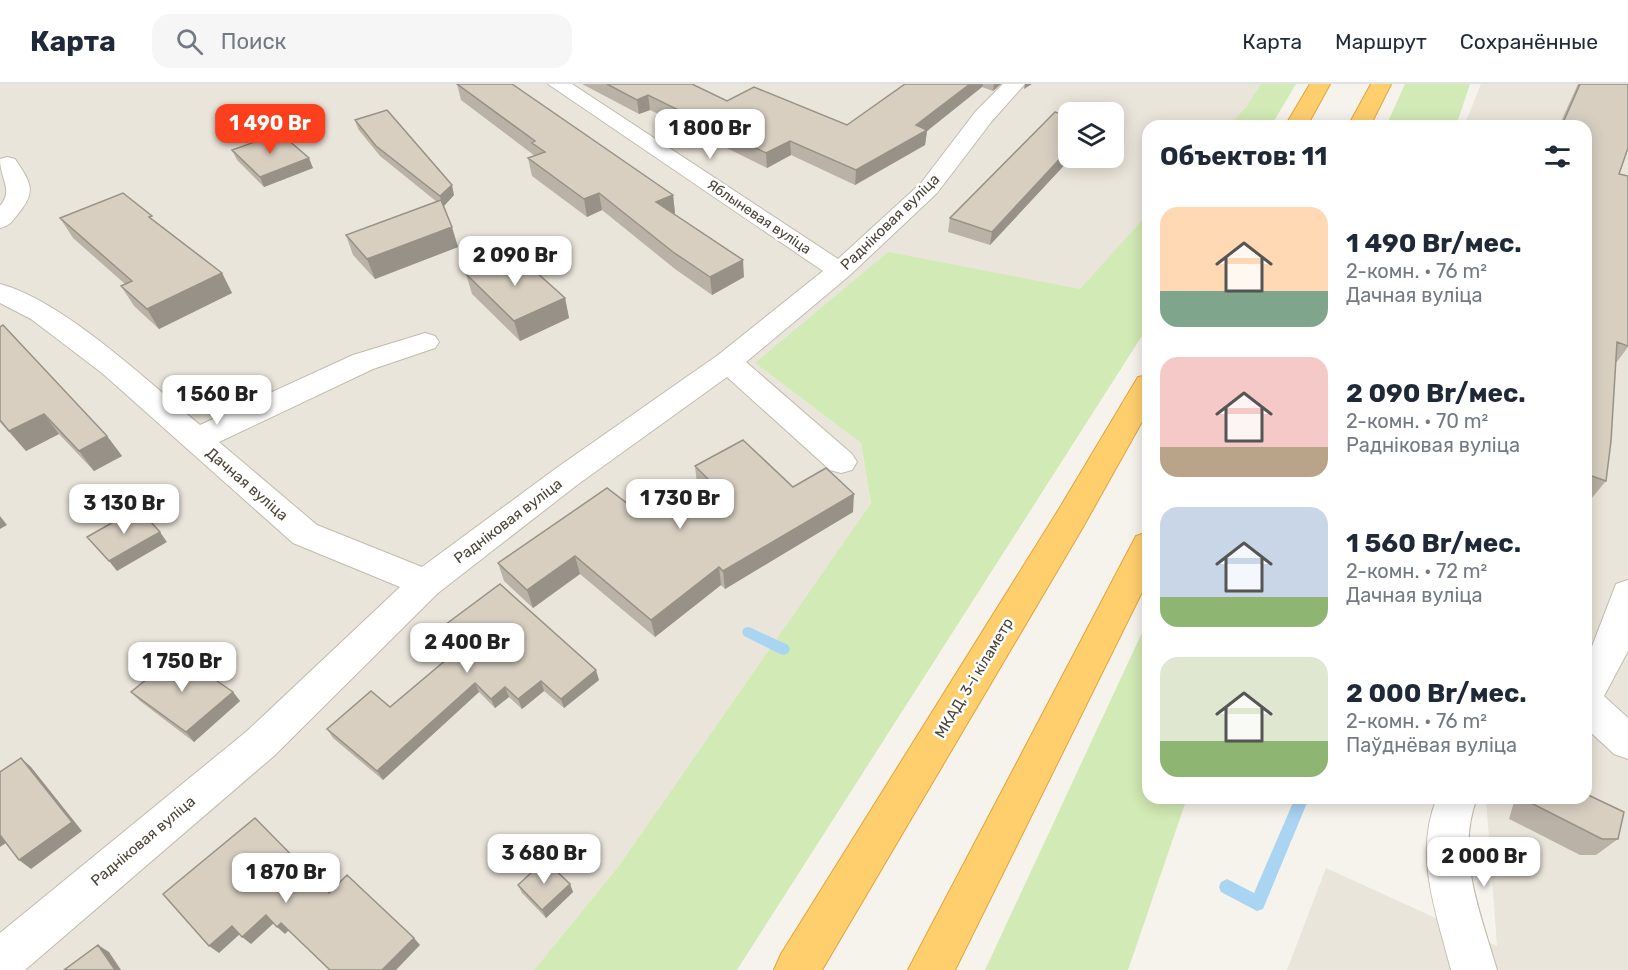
<!DOCTYPE html>
<html lang="ru">
<head>
<meta charset="utf-8">
<style>
  body { margin:0; font-family:Rubik,sans-serif; background:#f6f6f7; color:#1f2937; height:100vh; display:flex; flex-direction:column; font-size:22px; white-space:nowrap }
  * { box-sizing:border-box; margin:0 }
  p { font-size:20px; color:#747a83 }
  .icon { flex:none; width:33px; height:33px; fill:none; stroke:currentColor; stroke-width:2; stroke-linecap:round; stroke-linejoin:round }
  .map { position:relative; flex:1; overflow:hidden }
  .panel { position:absolute; left:1142px; top:36px; width:450px; height:684px; display:flex; flex-direction:column; background:#fff; border-radius:18px; box-shadow:0 3px 15px #0003 }
  .panel>* { flex:none }
  .controls { position:absolute; left:1058px; top:18px; display:grid; gap:12px }
  .controls a { display:grid; place-items:center; width:66px; height:66px; border-radius:12px; background:#fff; box-shadow:0 3px 15px #0003; font-size:30px }
  .price { position:absolute; translate:-50% -51px; padding:0 14px; border-radius:12px; background:#fff; color:#222; font-size:20px; line-height:39px; filter:drop-shadow(0 2px 3px #0008) }
  .price::after { content:''; position:absolute; left:50%; top:36px; width:18px; height:14px; margin-left:-9px; background:inherit; clip-path:polygon(0 0,100% 0,50% 100%) }
  .price.active { background:#fc3f1d; color:#fff }
  ul { padding:0; list-style:none }
  li { display:flex; align-items:center; gap:18px; height:150px; padding:0 18px }
  li span { display:grid; place-items:center; flex:none; width:168px; height:120px; border-radius:18px; color:#555 }
  li>.icon { margin-inline-start:auto }
  span .icon { width:72px; height:72px; fill:#fffc; stroke-width:1 }
  li b { font-size:26px }
  h2 { display:flex; justify-content:space-between; align-items:center; height:72px; padding:0 18px; font-size:26px }
  header { display:flex; align-items:center; gap:36px; box-sizing:border-box; height:84px; padding:0 30px; background:#fff; border-bottom:2px solid #e0e1e3 }
  header strong { font-size:28px }
  nav { display:flex; gap:33px; margin-inline-start:auto; font-size:21px }
  .search { width:420px; height:54px; background:#f6f6f7; display:flex; align-items:center; gap:15px; box-sizing:border-box; padding:0 21px; border-radius:18px; color:#747a83; font-size:22px }
  .map>svg:first-child { display:block }
  .residential { fill:#eae5da; fill-rule:evenodd }
  .green { fill:#d2eab5 }
  .lines { fill:none; stroke-linecap:round; stroke-linejoin:round }
  .stream { fill:#a9d4f2; fill-rule:evenodd }
  .minor-casing { stroke:#c2bbae; stroke-width:2 }
  .highway-casing { stroke:#e0a43c; stroke-width:2 }
  .minor { fill:#fff; fill-rule:evenodd }
  .highway { fill:#ffcf6e; fill-rule:evenodd }
  .wall { fill:#bab2a6 }
  .shaded-wall { fill:#979187 }
  .building { fill:#d8cfc1; stroke:#979187; stroke-width:1.5 }
  .labels { text-anchor:middle; dominant-baseline:central; stroke-width:5; stroke-linejoin:round; paint-order:stroke }
  .far-street-label { font-size:14px; fill:#4b4439; stroke:#fff }
  .street-label { font-size:15px; fill:#4b4439; stroke:#fff }
</style>
</head>
<body>
<header>
<strong>Карта</strong>
<div class="search"><svg class="icon" aria-label="search" viewBox="0 0 24 24"><circle cx="10" cy="10" r="6"/><path d="M15 15l6 6"/></svg>Поиск</div>
<nav><a>Карта</a><a>Маршрут</a><a>Сохранённые</a></nav>
</header>
<div class="map">
<svg width="1628" height="886" viewBox="0 0 1628 886">
  <rect width="100%" height="100%" fill="#f6f3ec"/>
  <!-- residential -->
  <path class="residential" d="M 0,0 L 1275,0 L 1248,42 L 1148,42 L 1147,197 L 755,279 L 861,359 L 871,419 L 618,783 L 534,886 L 0,886 ZM 1068,28 L 1113,28 L 1113,74 L 1068,74 Z
    M 1481,0 L 1628,0 L 1628,886 L 1287,886 L 1326,784 L 1497,862 L 1486,715 L 1586,714 L 1586,42 L 1464,42 Z"/>
  <!-- green -->
  <path class="green" d="M 1261,0 L 1296,0 L 1271,42 L 1229,42 L 1247,22 Z
    M 1405,0 L 1470,0 L 1456,42 L 1386,42 Z
    M 1147,131 L 1147,244 L 737,886 L 534,886 L 618,783 L 871,419 L 861,359 L 755,279 L 888,168 L 1080,205 Z
    M 1147,538 L 1148,714 L 1187,714 L 1128,886 L 985,886 Z"/>
  <g class="lines">
    <!-- stream -->
    <path class="stream" d="M 749,543 L 788,561 L 790,565 L 788,569 L 783,571 L 778,569 L 744,552 L 742,548 L 744,544 Z
      M 1295,714 L 1309,714 L 1263,825 L 1257,827 L 1221,808 L 1219,803 L 1221,798 L 1227,795 L 1254,809 Z"/>
    <defs>
      <path id="minor" d="M 548,0 L 572,0 L 838,175 L 921,99 L 976,27 L 1003,0 L 1025,0 L 992,37 L 937,109 L 849,192 L 746,278 L 852,370 L 857,378 L 852,386 L 841,389 L 830,386 L 727,293 L 577,401 L 438,509 L 275,671 L 25,886 L 0,886 L 0,849 L 247,647 L 400,503 L 293,459 L 102,289 L 31,235 L 0,219 L 0,200 C 62,216 150,299 200,341 L 353,271 L 425,249 L 435,252 L 439,258 L 435,264 L 373,285 L 219,358 L 317,441 L 422,483 L 555,385 L 718,271 L 823,187 Z
        M 7,73 L 15,75 C 31,99 37,107 18,130 C 12,138 9,142 0,144 L 0,122 C 14,105 0,96 0,75 Z
        M 1628,496 L 1628,567 L 1604,612 L 1628,634 L 1628,675 L 1614,670 L 1586,644 L 1586,578 L 1616,500 Z
        M 1437,714 L 1477,714 C 1455,771 1481,830 1497,886 L 1451,886 C 1437,830 1413,771 1437,714 Z"/>
      <path id="highway" d="M 1310,0 L 1330,0 L 1307,42 L 1285,42 Z
        M 1371,0 L 1391,0 L 1370,42 L 1348,42 Z
        M 1148,291 L 1148,327 L 1083,443 L 822,886 L 774,886 L 781,870 L 1059,425 L 1138,293 Z
        M 1148,448 L 1148,496 L 955,886 L 908,886 L 1136,452 Z"/>
    </defs>
    <!-- minor casing -->
    <use href="#minor" class="minor-casing"/>
    <!-- highway casing -->
    <use href="#highway" class="highway-casing"/>
    <!-- minor -->
    <use href="#minor" class="minor"/>
    <!-- highway -->
    <use href="#highway" class="highway"/>
  </g>
  <!-- wall -->
  <path class="wall" d="M 457,0 L 673,111 L 675,129 L 673,129 L 744,193 L 712,211 L 675,185 L 602,126 L 587,133 L 532,92 L 528,74 L 535,72 L 461,16 Z
    M 582,0 L 692,0 L 727,17 L 847,41 L 905,0 L 1001,0 L 993,7 L 982,3 L 927,47 L 925,61 L 855,101 L 791,71 L 767,84 L 650,26 L 639,30 Z
    M 1578,0 L 1628,0 L 1619,90 L 1628,92 L 1628,263 L 1616,279 L 1606,397 L 1591,415 L 1586,413 L 1586,42 L 1554,42 L 1556,40 L 1560,40 Z
    M 355,36 L 454,111 L 444,122 L 458,163 L 375,195 L 353,171 L 346,151 L 437,118 L 380,72 L 358,45 Z
    M 232,66 L 313,84 L 264,103 L 237,76 Z
    M 1068,74 L 1071,74 L 990,161 L 948,148 L 950,134 Z
    M 60,134 L 156,138 L 222,189 L 232,209 L 159,245 L 134,222 L 121,202 L 125,200 L 73,154 Z
    M 466,190 L 565,214 L 569,234 L 520,257 L 472,210 Z
    M 0,243 L 107,352 L 122,372 L 94,387 L 59,350 L 26,367 L 0,338 Z
    M 695,382 L 793,403 L 853,428 L 725,505 L 721,501 L 655,553 L 580,490 L 533,524 L 504,497 L 498,479 L 645,433 L 700,404 L 697,400 Z
    M 426,555 L 599,596 L 564,624 L 544,607 L 522,625 L 509,613 L 495,624 L 479,608 L 383,696 L 333,654 L 327,645 L 390,623 L 444,577 L 431,565 Z
    M 131,608 L 233,608 L 240,617 L 194,658 L 140,617 Z
    M 1515,714 L 1586,714 L 1618,755 L 1596,771 L 1580,771 L 1509,735 Z
    M 570,800 L 573,808 L 546,834 L 522,809 L 518,801 Z"/>
  <!-- shaded-wall -->
  <path class="shaded-wall" d="M 970,0 L 983,0 L 982,3 L 927,47 L 925,61 L 855,101 L 856,86 Z
    M 994,0 L 1001,0 L 993,7 Z
    M 1025,0 L 1032,0 L 1024,5 Z
    M 648,11 L 650,26 L 639,30 L 637,16 Z
    M 790,57 L 791,71 L 767,84 L 766,69 Z
    M 1068,66 L 1068,74 L 1071,74 L 990,161 L 992,148 Z
    M 309,74 L 313,84 L 264,103 L 260,93 Z
    M 452,101 L 454,111 L 443,123 L 440,112 Z
    M 599,109 L 602,126 L 587,133 L 584,115 Z
    M 673,111 L 675,129 L 659,136 L 656,118 Z
    M 452,143 L 458,163 L 375,195 L 367,175 Z
    M 743,176 L 744,193 L 712,211 L 710,193 Z
    M 222,189 L 232,209 L 159,245 L 147,225 Z
    M 565,214 L 569,234 L 520,257 L 514,237 Z
    M 44,330 L 59,350 L 26,367 L 9,347 Z
    M 107,352 L 122,372 L 94,387 L 79,367 Z
    M 854,410 L 853,428 L 725,505 L 723,487 Z
    M 0,432 L 7,441 L 0,445 Z
    M 160,448 L 167,458 L 117,487 L 109,477 Z
    M 575,472 L 580,490 L 533,524 L 527,506 Z
    M 719,483 L 721,501 L 655,553 L 651,536 Z
    M 596,586 L 599,596 L 564,624 L 561,615 Z
    M 541,597 L 544,607 L 522,625 L 518,615 Z
    M 475,599 L 479,608 L 383,696 L 377,687 Z
    M 505,603 L 509,613 L 495,624 L 491,615 Z
    M 233,608 L 240,617 L 194,658 L 186,648 Z
    M 21,674 L 31,683 L 82,747 L 31,785 L 19,776 Z
    M 0,750 L 9,757 L 0,763 Z
    M 570,800 L 573,808 L 546,834 L 542,826 Z
    M 266,831 L 274,839 L 251,860 L 242,853 Z
    M 281,839 L 289,846 L 285,850 L 277,843 Z
    M 232,842 L 241,849 L 219,869 L 209,862 Z
    M 414,854 L 420,861 L 396,886 L 382,886 Z
    M 98,861 L 109,868 L 121,886 L 115,886 Z"/>
  <!-- building -->
  <path class="building" d="M 457,0 L 512,0 L 673,111 L 656,118 L 743,176 L 710,193 L 673,168 L 599,109 L 584,115 L 528,74 L 545,68 L 532,59 L 535,57 Z
    M 607,0 L 692,0 L 727,17 L 754,3 L 847,41 L 905,0 L 970,0 L 916,41 L 927,46 L 856,86 L 790,57 L 766,69 L 648,11 L 637,16 Z
    M 1580,0 L 1628,0 L 1628,64 L 1619,90 L 1628,92 L 1628,262 L 1617,258 L 1611,357 L 1606,397 L 1586,390 L 1586,42 L 1556,42 L 1556,40 L 1562,41 Z
    M 387,26 L 452,101 L 440,112 L 376,62 L 355,36 Z
    M 1055,28 L 1068,32 L 1068,66 L 992,148 L 950,134 Z
    M 280,49 L 309,74 L 260,93 L 232,66 Z
    M 123,109 L 152,132 L 149,133 L 222,189 L 147,225 L 121,202 L 132,197 L 60,134 Z
    M 441,116 L 452,143 L 367,175 L 346,151 Z
    M 516,170 L 565,214 L 514,237 L 466,190 Z
    M 3,241 L 107,352 L 79,367 L 44,330 L 9,347 L 0,336 L 0,243 Z
    M 743,356 L 793,403 L 826,384 L 854,410 L 723,487 L 719,483 L 651,536 L 575,472 L 527,506 L 498,479 L 607,404 L 645,433 L 711,398 L 695,382 Z
    M 138,424 L 160,448 L 109,477 L 87,453 Z
    M 500,500 L 596,586 L 561,615 L 541,597 L 518,615 L 505,603 L 491,615 L 475,599 L 377,687 L 327,645 L 371,607 L 390,623 L 447,575 L 426,555 Z
    M 178,570 L 233,608 L 186,648 L 131,608 Z
    M 21,674 L 72,738 L 19,776 L 0,751 L 0,688 Z
    M 1586,710 L 1624,728 L 1618,755 L 1602,755 L 1529,718 L 1530,714 L 1586,714 Z
    M 255,734 L 329,809 L 347,791 L 414,854 L 382,886 L 330,886 L 281,839 L 277,843 L 266,831 L 242,853 L 232,842 L 209,862 L 163,810 Z
    M 545,776 L 570,800 L 542,826 L 518,801 Z
    M 98,861 L 115,886 L 64,886 Z"/>
  <g class="labels">
    <!-- far-street labels -->
    <g class="far-street-label">
      <text transform="translate(759 133) rotate(34)">Яблыневая вуліца</text>
    </g>
    <!-- street labels -->
    <g class="street-label">
      <text transform="translate(890 138) rotate(-44)">Радніковая вуліца</text>
      <text transform="translate(247 400) rotate(41)">Дачная вуліца</text>
      <text transform="translate(508 437) rotate(-37)">Радніковая вуліца</text>
      <text transform="translate(974 594) rotate(-59)">МКАД, 3-і кіламетр</text>
      <text transform="translate(143 757) rotate(-40)">Радніковая вуліца</text>
    </g>
  </g>
</svg>
<div class="controls">
<a><svg class="icon" aria-label="layers" viewBox="0 0 24 24"><path d="M12 4l9 5-9 5-9-5zM3 14l9 5 9-5"/></svg></a>
</div>
<b class="price active" style="left:270px;top:71px">1 490 Br</b>
<b class="price" style="left:710px;top:76px">1 800 Br</b>
<b class="price" style="left:515px;top:203px">2 090 Br</b>
<b class="price" style="left:217px;top:342px">1 560 Br</b>
<b class="price" style="left:680px;top:446px">1 730 Br</b>
<b class="price" style="left:124px;top:451px">3 130 Br</b>
<b class="price" style="left:467px;top:590px">2 400 Br</b>
<b class="price" style="left:182px;top:609px">1 750 Br</b>
<b class="price" style="left:544px;top:801px">3 680 Br</b>
<b class="price" style="left:1484px;top:804px">2 000 Br</b>
<b class="price" style="left:286px;top:820px">1 870 Br</b>
<section class="panel">
<h2>Объектов: 11<svg class="icon" aria-label="filters" viewBox="0 0 24 24"><path d="M4 7h16M4 17h16"/><circle cx="9" cy="7" r="2"/><circle cx="15" cy="17" r="2"/></svg></h2>
<ul>
<li><span style="background:linear-gradient(#ffd9b3 70%,#7fa58c 0)"><svg class="icon" aria-label="home" viewBox="0 0 24 24"><path d="M3 11l9-7 9 7M6 9v11h12V9"/></svg></span><div><b>1 490 Br/мес.</b><p>2-комн. · 76 m²</p><p>Дачная вуліца</p></div></li>
<li><span style="background:linear-gradient(#f6c9c9 75%,#b9a48a 0)"><svg class="icon" aria-label="home" viewBox="0 0 24 24"><path d="M3 11l9-7 9 7M6 9v11h12V9"/></svg></span><div><b>2 090 Br/мес.</b><p>2-комн. · 70 m²</p><p>Радніковая вуліца</p></div></li>
<li><span style="background:linear-gradient(#c9d6e8 75%,#8fb573 0)"><svg class="icon" aria-label="home" viewBox="0 0 24 24"><path d="M3 11l9-7 9 7M6 9v11h12V9"/></svg></span><div><b>1 560 Br/мес.</b><p>2-комн. · 72 m²</p><p>Дачная вуліца</p></div></li>
<li><span style="background:linear-gradient(#dfe7d0 70%,#8fb573 0)"><svg class="icon" aria-label="home" viewBox="0 0 24 24"><path d="M3 11l9-7 9 7M6 9v11h12V9"/></svg></span><div><b>2 000 Br/мес.</b><p>2-комн. · 76 m²</p><p>Паўднёвая вуліца</p></div></li>
</ul>
</section>
</div>
</body>
</html>
